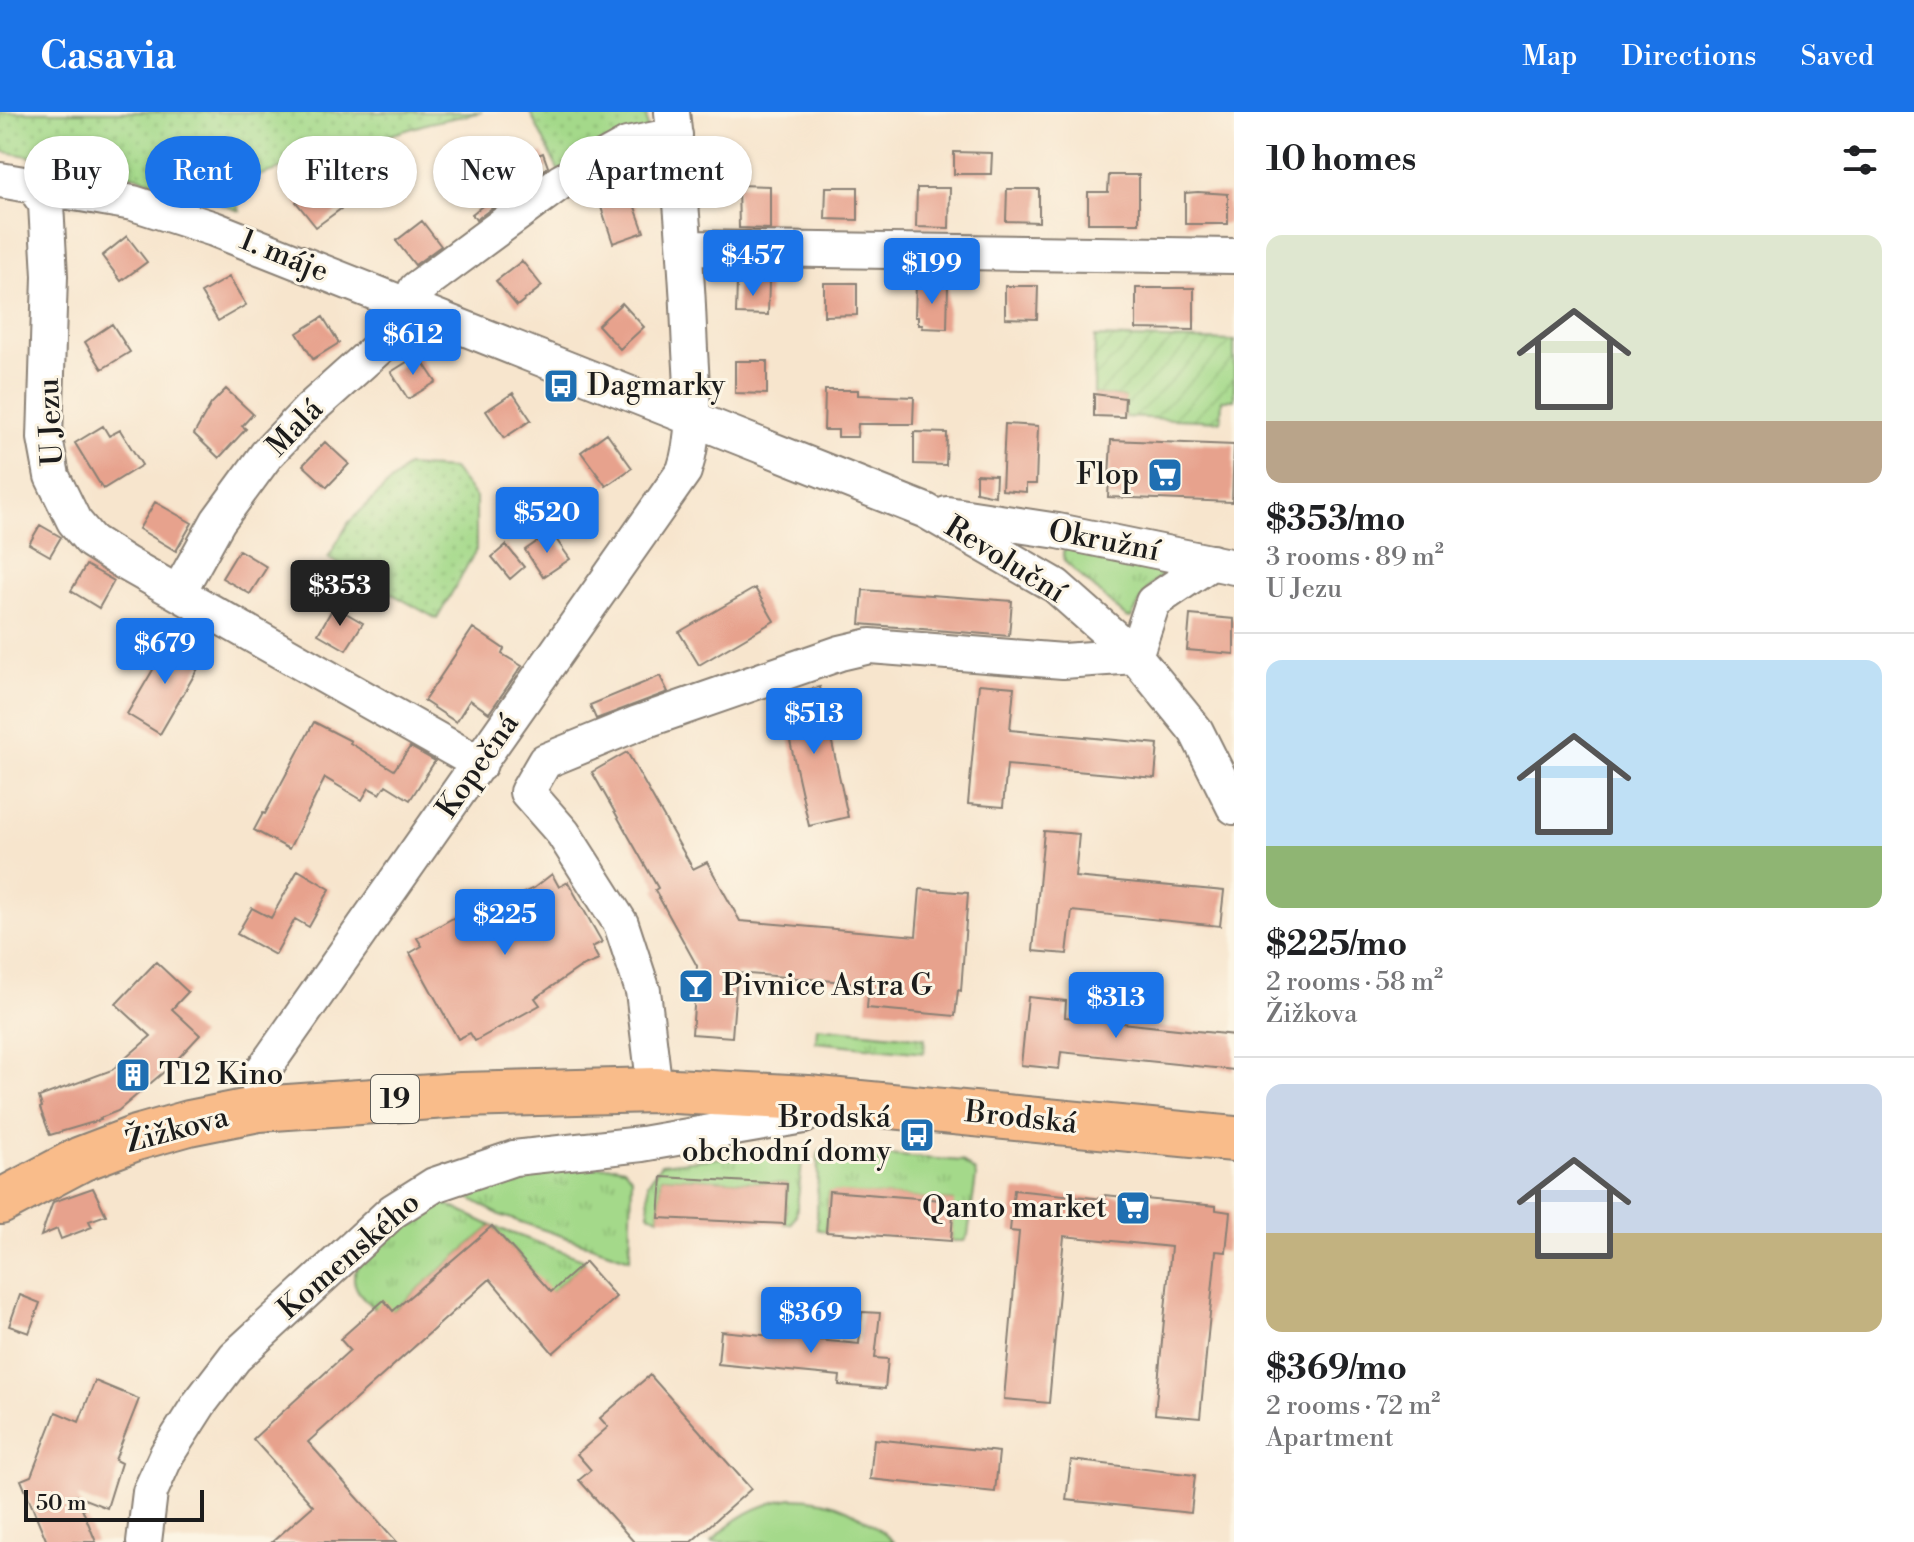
<!DOCTYPE html>
<html lang="en">
<head>
<meta charset="utf-8">
<style>
  body { margin:0; font-family:"Libre Bodoni",serif; background:#f2f2f2; color:#202124; height:100vh; display:flex; flex-direction:column; font-size:30px; white-space:nowrap }
  * { box-sizing:border-box; margin:0 }
  p { font-size:26px; color:#757577 }
  .icon { flex:none; width:44px; height:44px; fill:none; stroke:currentColor; stroke-width:2; stroke-linecap:round; stroke-linejoin:round }
  .map { position:relative; flex:1; overflow:hidden }
  .drawer { display:flex; flex-direction:column; background:#fff; width:680px }
  .drawer>* { flex:none }
  .hud { position:absolute; left:24px; top:24px; width:760px; height:72px; display:flex; gap:16px }
  .scale { position:absolute; left:24px; bottom:20px; width:180px; box-sizing:border-box; padding-left:8px; border:4px solid #1c1c1c; border-top:0; font-size:22px; line-height:28px; white-space:nowrap; color:#1c1c1c; -webkit-text-stroke:6px #fcf5e5; paint-order:stroke }
  .price { position:absolute; translate:-50% -68px; padding:0 18px; border-radius:8px; background:#1a73e8; color:#fff; font-size:26px; line-height:52px; filter:drop-shadow(0 2px 4px #0008) }
  .price::after { content:''; position:absolute; left:50%; top:48px; width:24px; height:18px; margin-left:-12px; background:inherit; clip-path:polygon(0 0,100% 0,50% 100%) }
  .price.on { background:#222; color:#fff }
  ul { padding:0; list-style:none }
  li { display:grid; align-content:center; gap:16px; height:424px; padding:0 32px }
  li+li { border-top:2px solid #e0e0e0 }
  li span { display:grid; place-items:center; height:248px; border-radius:16px; color:#555 }
  li>.icon { margin-inline-start:auto }
  span .icon { width:144px; height:144px; fill:#fffc; stroke-width:1 }
  li b { font-size:34px }
  h2 { display:flex; justify-content:space-between; align-items:center; height:96px; padding:0 32px; font-size:34px }
  .chip { padding:0 28px; border-radius:36px; background:#fff; box-shadow:0 2px 6px #0004; font-size:28px; line-height:72px }
  .chip.on { background:#1a73e8; color:#fff }
  header { display:flex; align-items:center; gap:48px; box-sizing:border-box; height:112px; padding:0 40px; background:#1a73e8; color:#fff }
  header strong { font-size:38px }
  nav { display:flex; gap:44px; margin-inline-start:auto; font-size:28px }
  main { display:flex; flex:1; min-height:0 }
  .map>svg:first-child { display:block }
  .grass { fill:url(#grass-tufts); stroke:#607a53; stroke-width:2 }
  .park { fill:url(#park-dots); stroke:#607a53; stroke-width:2 }
  .garden { fill:url(#garden-furrows); stroke:#607a53; stroke-width:2 }
  .pitch { fill:#a4d98a; stroke:#607a53; stroke-width:2 }
  .building { fill:#e7a28d }
  .lines { fill:none; stroke-linecap:round; stroke-linejoin:round }
  .minor-casing { stroke:#8a8074; stroke-width:38 }
  .major-casing { stroke:#8a8074; stroke-width:48 }
  .minor { stroke:#fff; stroke-width:34 }
  .major { stroke:#f9bc8a; stroke-width:44 }
  .labels { text-anchor:middle; dominant-baseline:central; stroke-width:6; stroke-linejoin:round; paint-order:stroke }
  .shield { fill:#fcf5e5; stroke:#5f5d58; stroke-width:2 }
  .shield-label { font-size:28px; font-weight:bold; fill:#1c1c1c }
  .street-label { font-size:30px; fill:#1c1c1c; stroke:#fcf5e5 }
  .poi-label { font-size:30px; fill:#1c1c1c; stroke:#fcf5e5; text-anchor:start }
</style>
</head>
<body>
<header>
<strong>Casavia</strong>
<nav><a>Map</a><a>Directions</a><a>Saved</a></nav>
</header>
<main>
<div class="map">
<svg width="1234" height="1430" viewBox="0 0 1234 1430">
  <defs>
    <pattern id="grass-tufts" width="24" height="20" patternUnits="userSpaceOnUse" patternTransform="scale(2)"><rect width="24" height="20" fill="#a4d98a"/><path d="M3 7l-1-3M5 7V3M7 7l1-3M15 17l-1-3M17 17v-4M19 17l1-3" fill="none" stroke="#8dba76"/></pattern>
    <pattern id="park-dots" width="8" height="8" patternUnits="userSpaceOnUse" patternTransform="scale(2)"><rect width="8" height="8" fill="#a4d98a"/><path d="M2 2h.1M6 6h.1" fill="none" stroke="#8dba76" stroke-width="1.8" stroke-linecap="round"/></pattern>
    <pattern id="garden-furrows" width="10" height="10" patternUnits="userSpaceOnUse" patternTransform="scale(2)"><rect width="10" height="10" fill="#a4d98a"/><path d="M-1 1l2-2M0 10L10 0M9 11l2-2" fill="none" stroke="#8dba76"/></pattern>
  </defs>
  <rect width="100%" height="100%" fill="#fcf5e5"/>
  <filter id="ink" filterUnits="userSpaceOnUse"><feTurbulence type="fractalNoise" baseFrequency=".0125" numOctaves="2"/><feDisplacementMap in="SourceGraphic" scale="16" xChannelSelector="R" yChannelSelector="G"/><feConvolveMatrix kernelMatrix="1 2 1 2 8 2 1 2 1" color-interpolation-filters="sRGB"/></filter>
  <filter id="wash" filterUnits="userSpaceOnUse"><feTurbulence type="fractalNoise" baseFrequency=".006" numOctaves="4" result="noise"/><feDisplacementMap in="SourceGraphic" scale="32" xChannelSelector="R" yChannelSelector="G"/><feGaussianBlur stdDeviation="1.8" result="paint"/><feColorMatrix in="noise" values="0 0 0 0 0 0 0 0 0 0 0 0 0 0 0 0 0 1.4 0 .05"/><feComposite in="paint" operator="in"/></filter>
  <g filter="url(#wash)">
    <rect width="100%" height="100%" fill="#f7e5cd"/>
    <!-- grass -->
    <path class="grass" d="M 1067,435 L 1159,451 L 1164,461 L 1149,475 L 1131,506 L 1126,505 L 1064,449 L 1063,440 Z
      M 817,915 L 925,926 L 924,941 L 816,930 Z
      M 798,1038 L 803,1042 L 796,1103 L 792,1111 L 785,1112 L 787,1072 L 662,1065 L 659,1106 L 649,1102 L 648,1071 L 661,1052 Z
      M 821,1038 L 962,1049 L 975,1060 L 976,1065 L 968,1123 L 964,1129 L 951,1129 L 953,1089 L 829,1080 L 826,1120 L 817,1117 L 818,1043 Z
      M 615,1054 L 624,1056 L 632,1066 L 630,1147 L 500,1103 L 464,1083 L 527,1059 Z
      M 444,1091 L 492,1114 L 583,1147 L 585,1150 L 548,1183 L 530,1156 L 492,1114 L 393,1199 L 374,1197 C 366,1188 354,1179 354,1166 C 353,1146 427,1101 444,1091 Z"/>
    <!-- park -->
    <path class="park" d="M 0,0 L 482,0 L 429,11 L 229,73 L 240,99 L 136,64 L 0,39 Z
      M 530,0 L 646,0 L 648,21 L 560,62 Z
      M 407,354 L 453,357 L 476,386 L 476,438 L 437,507 L 328,446 L 349,410 Z"/>
    <!-- garden -->
    <path class="garden" d="M 1095,225 L 1234,229 L 1234,288 L 1222,288 L 1221,309 L 1124,305 L 1124,286 L 1094,282 Z"/>
    <!-- pitch -->
    <path class="pitch" d="M 792,1386 C 835,1386 863,1402 894,1430 L 712,1430 C 734,1405 759,1392 792,1386 Z"/>
    <g id="blocks">
      <!-- building -->
      <path class="building" d="M 518,35 L 523,49 L 543,41 L 548,55 L 476,108 L 472,102 L 499,81 L 487,47 Z
        M 954,40 L 992,41 L 991,62 L 954,62 Z
        M 1109,63 L 1139,63 L 1139,111 L 1088,111 L 1088,80 L 1108,80 Z
        M 322,70 L 342,96 L 316,115 L 296,90 Z
        M 738,73 L 770,74 L 770,117 L 739,116 Z
        M 826,75 L 858,75 L 858,108 L 825,107 Z
        M 917,76 L 950,76 L 949,116 L 916,115 Z
        M 1007,77 L 1039,77 L 1039,110 L 1006,109 Z
        M 1198,80 L 1228,82 L 1228,112 L 1185,112 L 1185,81 Z
        M 630,81 L 644,120 L 613,131 L 600,92 Z
        M 422,109 L 441,134 L 415,153 L 396,129 Z
        M 127,124 L 147,150 L 121,169 L 102,144 Z
        M 522,149 L 542,174 L 517,194 L 496,169 Z
        M 229,165 L 246,193 L 218,209 L 201,181 Z
        M 737,170 L 769,170 L 768,203 L 736,202 Z
        M 824,171 L 857,171 L 857,203 L 824,204 Z
        M 916,172 L 948,173 L 947,217 L 922,216 L 923,213 L 918,213 L 918,205 L 915,205 Z
        M 1005,174 L 1038,174 L 1037,207 L 1005,206 Z
        M 1136,176 L 1194,176 L 1194,218 L 1136,217 Z
        M 622,191 L 644,215 L 620,237 L 598,213 Z
        M 323,205 L 339,231 L 313,247 L 297,221 Z
        M 112,212 L 130,240 L 102,257 L 85,230 Z
        M 418,243 L 436,270 L 408,287 L 391,260 Z
        M 735,249 L 767,249 L 767,282 L 735,281 Z
        M 226,277 L 253,302 L 242,314 L 246,317 L 219,346 L 194,322 L 211,292 Z
        M 825,278 L 858,278 L 858,283 L 914,285 L 913,312 L 858,312 L 857,325 L 838,325 L 838,318 L 824,318 Z
        M 513,281 L 531,308 L 504,326 L 486,299 Z
        M 1094,282 L 1125,286 L 1124,305 L 1094,304 Z
        M 1005,312 L 1038,314 L 1036,372 L 1026,372 L 1026,380 L 1002,378 Z
        M 103,314 L 109,324 L 120,318 L 142,353 L 103,377 L 75,331 Z
        M 914,320 L 947,321 L 946,353 L 914,352 Z
        M 607,321 L 632,356 L 606,374 L 581,340 Z
        M 1111,328 L 1234,333 L 1232,390 L 1108,385 Z
        M 325,330 L 349,352 L 327,375 L 303,353 Z
        M 976,362 L 996,363 L 995,384 L 976,380 Z
        M 155,390 L 192,411 L 176,439 L 139,417 Z
        M 40,413 L 61,425 L 50,444 L 29,432 Z
        M 551,420 L 570,447 L 543,465 L 525,438 Z
        M 506,433 L 524,455 L 510,467 L 492,445 Z
        M 239,438 L 267,455 L 250,482 L 222,466 Z
        M 86,453 L 114,469 L 99,496 L 71,479 Z
        M 755,476 L 774,509 L 699,553 L 679,520 Z
        M 863,478 L 1012,489 L 1009,524 L 860,512 Z
        M 334,494 L 363,511 L 346,538 L 318,522 Z
        M 1190,503 L 1234,507 L 1234,542 L 1187,538 Z
        M 473,516 L 504,537 L 502,542 L 522,554 L 489,601 L 470,588 L 456,610 L 424,589 Z
        M 171,527 L 204,546 L 160,622 L 127,602 Z
        M 660,564 L 668,580 L 596,607 L 590,593 Z
        M 979,572 L 1014,575 L 1010,618 L 1158,632 L 1155,666 L 1007,653 L 1003,695 L 968,692 Z
        M 820,575 L 848,705 L 809,714 L 780,584 Z
        M 314,610 L 351,629 L 350,631 L 394,658 L 410,635 L 435,649 L 410,688 L 386,673 L 380,682 L 369,676 L 362,688 L 325,666 L 289,737 L 254,718 L 263,701 L 265,702 Z
        M 627,640 L 693,757 L 707,750 L 740,809 L 916,824 L 920,777 L 968,781 L 961,879 L 958,878 L 955,904 L 867,896 L 869,872 L 737,861 L 732,925 L 692,922 L 697,854 L 655,778 L 658,776 L 592,660 Z
        M 1044,719 L 1079,722 L 1075,765 L 1224,779 L 1220,814 L 1072,799 L 1067,842 L 1033,839 Z
        M 298,758 L 330,777 L 309,815 L 295,807 L 275,843 L 237,822 L 252,796 L 271,806 Z
        M 552,762 L 559,775 L 568,770 L 602,830 L 592,835 L 599,848 L 579,856 L 535,886 L 540,893 L 475,929 L 470,921 L 458,927 L 410,841 L 422,834 L 417,826 L 482,790 L 487,799 L 534,776 Z
        M 156,850 L 188,880 L 172,897 L 200,923 L 172,953 L 118,999 L 100,1006 L 101,1008 L 50,1023 L 40,996 L 42,995 L 39,985 L 112,958 L 151,924 L 116,892 Z
        M 1028,885 L 1066,889 L 1065,905 L 1234,923 L 1234,958 L 1061,940 L 1059,957 L 1021,953 Z
        M 662,1065 L 787,1072 L 785,1112 L 659,1106 Z
        M 93,1076 L 106,1103 L 89,1109 L 92,1115 L 61,1127 L 57,1117 L 41,1124 L 53,1090 Z
        M 1014,1078 L 1104,1087 L 1105,1083 L 1216,1094 L 1216,1098 L 1230,1100 L 1226,1140 L 1216,1139 L 1200,1306 L 1155,1302 L 1171,1135 L 1112,1129 L 1064,1124 L 1049,1291 L 1004,1287 L 1019,1120 L 1010,1119 Z
        M 829,1079 L 954,1089 L 951,1129 L 826,1120 Z
        M 492,1114 L 551,1180 L 585,1150 L 616,1185 L 553,1241 L 490,1167 L 308,1330 L 397,1430 L 272,1430 L 313,1394 L 253,1327 L 350,1238 L 340,1227 L 384,1188 L 393,1199 Z
        M 20,1183 L 40,1191 L 29,1221 L 9,1214 Z
        M 862,1200 L 880,1201 L 875,1246 L 888,1247 L 885,1277 L 839,1273 L 840,1264 L 718,1252 L 721,1219 L 859,1232 Z
        M 650,1263 L 751,1377 L 691,1430 L 634,1430 L 579,1368 L 591,1358 L 577,1342 L 608,1315 L 600,1306 Z
        M 95,1269 L 139,1287 L 115,1348 L 121,1351 L 107,1396 L 77,1384 L 96,1430 L 47,1430 L 21,1368 L 31,1364 L 56,1300 L 79,1310 Z
        M 874,1327 L 999,1340 L 995,1380 L 870,1367 Z
        M 1071,1348 L 1195,1363 L 1191,1401 L 1066,1388 Z"/>
    </g>
  </g>
  <g filter="url(#ink)">
    <use href="#blocks" fill-opacity="0" stroke="#8a8074" stroke-width="2"/>
    <g class="lines">
      <defs>
        <path id="minor" d="M 0,68 L 133,91 L 214,117 L 926,399 L 1056,474 L 1135,544 L 1196,619 L 1234,695
          M 32,72 L 46,92 L 50,164 L 45,326 L 52,364 L 74,409 L 91,429 L 127,452 L 480,652
          M 686,136 L 1234,144
          M 947,402 L 1058,419 L 1234,455
          M 178,481 L 218,409 L 267,342 L 309,298 L 386,229 L 398,214 L 416,177 L 562,69 L 627,33 L 675,23
          M 1135,544 L 1153,490 L 1212,450
          M 655,978 L 643,879 L 621,812 L 563,721 L 527,680 L 545,649 L 638,611 L 840,541 L 870,534 L 1063,549 L 1135,544
          M 259,997 L 259,964 L 684,359 C 697,320 692,278 690,238 C 687,158 681,79 672,0
          M 144,1430 L 150,1380 L 167,1342 L 199,1292 L 235,1245 L 393,1099 L 434,1073 L 514,1046 L 642,1032 L 804,1004 L 808,986"/>
        <path id="major" d="M 0,1090 L 81,1047 L 136,1026 L 189,1011 L 259,997 L 461,983 L 655,978 L 808,986 L 1234,1027"/>
      </defs>
      <!-- minor casing -->
      <use href="#minor" class="minor-casing"/>
      <!-- major casing -->
      <use href="#major" class="major-casing"/>
      <!-- minor -->
      <use href="#minor" class="minor"/>
      <!-- major -->
      <use href="#major" class="major"/>
    </g>
  </g>
  <!-- icons -->
  <defs>
    <symbol id="bus-square" viewBox="-11 -11 22 22"><rect x="-9" y="-9" width="18" height="18" rx="4" fill="#1f6fb2" stroke="#fcf5e5"/><path d="M-5-6H5V4H4V6H2V4H-2V6H-4V4H-5ZM-3.5-4V0h7V-4ZM-3.5 1.2v1.5H-2V1.2ZM2 1.2v1.5H3.5V1.2Z" fill="#fff"/></symbol>
    <symbol id="supermarket-square" viewBox="-11 -11 22 22"><rect x="-9" y="-9" width="18" height="18" rx="4" fill="#1f6fb2" stroke="#fcf5e5"/><path d="M-6-5.5h2.5l.6 2H6L4.5 2H-2.5L-4.4-4H-6ZM-1.5 3.2a1.3 1.3 0 1 0 .1 0ZM3 3.2a1.3 1.3 0 1 0 .1 0Z" fill="#fff"/></symbol>
    <symbol id="bar-square" viewBox="-11 -11 22 22"><rect x="-9" y="-9" width="18" height="18" rx="4" fill="#1f6fb2" stroke="#fcf5e5"/><path d="M-6-5H6L.8 .8V4.5H3.5V6h-7V4.5H-.8V.8Z" fill="#fff"/></symbol>
    <symbol id="building-square" viewBox="-11 -11 22 22"><rect x="-9" y="-9" width="18" height="18" rx="4" fill="#1f6fb2" stroke="#fcf5e5"/><path d="M-4-6H4V6H1V3H-1V6H-4ZM-2.5-4.3h1.7v1.8h-1.7ZM.8-4.3h1.7v1.8H.8ZM-2.5-1h1.7V.8h-1.7ZM.8-1h1.7V.8H.8Z" fill="#fff"/></symbol>
  </defs>
  <g fill-rule="evenodd">
    <use href="#bus-square" x="541" y="254" width="40" height="40"/>
    <use href="#supermarket-square" x="1145" y="343" width="40" height="40"/>
    <use href="#bar-square" x="676" y="854" width="40" height="40"/>
    <use href="#building-square" x="113" y="943" width="40" height="40"/>
    <use href="#bus-square" x="897" y="1003" width="40" height="40"/>
    <use href="#supermarket-square" x="1113" y="1076" width="40" height="40"/>
  </g>
  <g class="labels">
    <!-- shield labels -->
    <rect class="shield" x="371" y="963" width="48" height="48" rx="6"/>
    <g class="shield-label">
      <text x="395" y="987">19</text>
    </g>
    <!-- street labels -->
    <g class="street-label">
      <text transform="translate(284 144) rotate(22)">1. máje</text>
      <text transform="translate(51 310) rotate(-93)">U Jezu</text>
      <text transform="translate(295 316) rotate(-46)">Malá</text>
      <text transform="translate(1104 429) rotate(11)">Okružní</text>
      <text transform="translate(1005 448) rotate(32)">Revoluční</text>
      <text transform="translate(478 654) rotate(-55)">Kopečná</text>
      <text transform="translate(1021 1006) rotate(6)">Brodská</text>
      <text transform="translate(177 1018) rotate(-15)">Žižkova</text>
      <text transform="translate(349 1144) rotate(-41)">Komenského</text>
    </g>
    <!-- poi labels -->
    <g class="poi-label">
      <text x="587" y="274">Dagmarky</text>
      <text x="1139" y="363" text-anchor="end">Flop</text>
      <text x="722" y="874">Pivnice Astra G</text>
      <text x="159" y="963">T12 Kino</text>
      <text x="891" y="1006" text-anchor="end">Brodská<tspan x="891" dy="34">obchodní domy</tspan></text>
      <text x="1107" y="1096" text-anchor="end">Qanto market</text>
    </g>
  </g>
</svg>
<div class="scale">50 m</div>
<b class="price" style="left:753px;top:186px">$457</b>
<b class="price" style="left:932px;top:194px">$199</b>
<b class="price" style="left:413px;top:265px">$612</b>
<b class="price" style="left:547px;top:443px">$520</b>
<b class="price on" style="left:340px;top:516px">$353</b>
<b class="price" style="left:165px;top:574px">$679</b>
<b class="price" style="left:814px;top:644px">$513</b>
<b class="price" style="left:505px;top:845px">$225</b>
<b class="price" style="left:1116px;top:928px">$313</b>
<b class="price" style="left:811px;top:1243px">$369</b>
<div class="hud">
<a class="chip">Buy</a>
<a class="chip on">Rent</a>
<a class="chip">Filters</a>
<a class="chip">New</a>
<a class="chip">Apartment</a>
</div>
</div>
<section class="drawer">
<h2>10 homes<svg class="icon" aria-label="filters" viewBox="0 0 24 24"><path d="M4 7h16M4 17h16"/><circle cx="9" cy="7" r="2"/><circle cx="15" cy="17" r="2"/></svg></h2>
<ul>
<li><span style="background:linear-gradient(#dfe7d0 75%,#b9a48a 0)"><svg class="icon" aria-label="home" viewBox="0 0 24 24"><path d="M3 11l9-7 9 7M6 9v11h12V9"/></svg></span><div><b>$353/mo</b><p>3 rooms · 89 m²</p><p>U Jezu</p></div></li>
<li><span style="background:linear-gradient(#bfe0f5 75%,#8fb573 0)"><svg class="icon" aria-label="home" viewBox="0 0 24 24"><path d="M3 11l9-7 9 7M6 9v11h12V9"/></svg></span><div><b>$225/mo</b><p>2 rooms · 58 m²</p><p>Žižkova</p></div></li>
<li><span style="background:linear-gradient(#c9d6e8 60%,#c2b280 0)"><svg class="icon" aria-label="home" viewBox="0 0 24 24"><path d="M3 11l9-7 9 7M6 9v11h12V9"/></svg></span><div><b>$369/mo</b><p>2 rooms · 72 m²</p><p>Apartment</p></div></li>
</ul>
</section>
</main>
</body>
</html>
